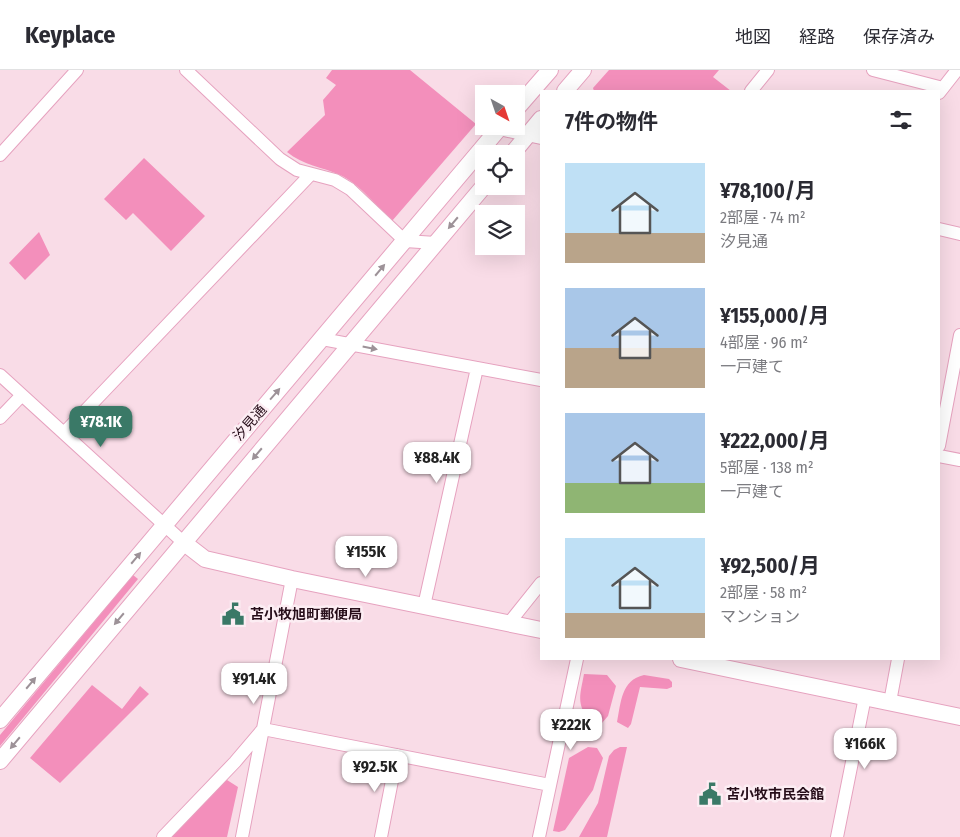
<!DOCTYPE html>
<html lang="ja">
<head>
<meta charset="utf-8">
<style>
  body { margin:0; font-family:"Fira Sans Condensed","Noto Sans JP",sans-serif; background:#f7f7f7; color:#2b2b33; height:100vh; display:flex; flex-direction:column; font-size:19px; white-space:nowrap }
  * { box-sizing:border-box; margin:0 }
  p { font-size:16px; color:#7c7c81 }
  .icon { flex:none; width:28px; height:28px; fill:none; stroke:currentColor; stroke-width:2; stroke-linecap:round; stroke-linejoin:round }
  .map { position:relative; flex:1; overflow:hidden }
  .panel { position:absolute; left:540px; top:20px; width:400px; height:570px; display:flex; flex-direction:column; background:#fff; border-radius:0px; box-shadow:0 5px 20px #0002 }
  .panel>* { flex:none }
  .needle { width:32px; rotate:140deg }
  .controls { position:absolute; left:475px; top:15px; display:grid; gap:10px }
  .controls a { display:grid; place-items:center; width:50px; height:50px; border-radius:0px; background:#fff; box-shadow:0 5px 20px #0002; font-size:25px }
  .price { position:absolute; translate:-50% -42px; padding:0 11px; border-radius:10px; background:#fff; color:#222; font-size:16px; line-height:32px; filter:drop-shadow(0 1px 2px #0008) }
  .price::after { content:''; position:absolute; left:50%; top:30px; width:15px; height:11px; margin-left:-8px; background:inherit; clip-path:polygon(0 0,100% 0,50% 100%) }
  .price.on { background:#3a7967; color:#fff }
  ul { padding:0; list-style:none }
  li { display:flex; align-items:center; gap:15px; height:125px; padding:0 25px }
  li span { display:grid; place-items:center; flex:none; width:140px; height:100px; border-radius:0px; color:#555 }
  li>.icon { margin-inline-start:auto }
  span .icon { width:60px; height:60px; fill:#fffc; stroke-width:1 }
  li b { font-size:21px }
  h2 { display:flex; justify-content:space-between; align-items:center; height:60px; padding:0 25px; font-size:21px }
  header { display:flex; align-items:center; gap:30px; box-sizing:border-box; height:70px; padding:0 25px; background:#fff; border-bottom:1px solid #e1e1e2 }
  header strong { font-size:24px }
  nav { display:flex; gap:28px; margin-inline-start:auto; font-size:18px }
  .map>svg:first-child { display:block }
  .green { fill:#f38fbb }
  .lines { fill:none; stroke-linecap:round; stroke-linejoin:round }
  .minor-casing { stroke:#e6a2bf; stroke-width:14 }
  .tertiary-casing { stroke:#e6a2bf; stroke-width:18 }
  .minor { stroke:#fff; stroke-width:12 }
  .tertiary { stroke:#fff; stroke-width:16 }
  .oneway { fill:#9d9298 }
  .labels { text-anchor:middle; dominant-baseline:central; stroke-width:5; stroke-linejoin:round; paint-order:stroke }
  .street-label { font-size:14px; fill:#260d19; stroke:#fcedf3 }
  .poi-label { font-size:14px; font-weight:bold; fill:#260d19; stroke:#fcedf3; text-anchor:start }
</style>
</head>
<body>
<header>
<strong>Keyplace</strong>
<nav><a>地図</a><a>経路</a><a>保存済み</a></nav>
</header>
<div class="map">
<svg width="960" height="767" viewBox="0 0 960 767">
  <rect width="100%" height="100%" fill="#f9dce7"/>
  <!-- green -->
  <path class="green" d="M 332,0 L 410,0 L 476,54 L 392,151 C 376,136 360,114 340,105 C 322,97 303,95 287,82 L 325,45 L 323,30 L 336,15 L 326,8 Z
    M 609,0 L 719,0 L 713,7 L 731,21 L 594,21 L 593,18 Z
    M 144,88 L 205,146 L 171,181 L 133,143 L 126,150 L 104,129 Z
    M 39,162 L 50,185 L 25,210 L 9,193 Z
    M 133,505 L 138,509 L 0,676 L 0,665 Z
    M 584,604 L 607,605 L 616,616 L 608,646 L 602,653 L 593,653 C 575,636 580,626 584,604 Z
    M 644,605 L 669,609 L 672,612 L 672,617 L 667,619 L 640,617 L 631,654 L 628,658 L 617,652 C 621,633 621,610 644,605 Z
    M 92,615 L 122,639 L 140,616 L 149,624 L 60,713 L 30,688 Z
    M 588,677 L 597,678 L 603,688 L 593,720 L 565,760 L 559,762 L 553,761 L 569,688 Z
    M 620,677 L 627,677 L 607,767 L 579,767 L 598,733 L 609,686 L 614,680 Z
    M 227,710 L 238,717 L 227,767 L 171,767 L 222,712 Z"/>
  <g class="lines">
    <defs>
      <path id="minor" d="M 186,0 L 280,89 L 297,100 L 335,110 L 350,119 L 405,171 L 436,173
        M 873,0 L 943,18
        M 751,21 L 768,0
        M 939,23 L 957,0
        M 499,59 L 541,68
        M 0,85 L 77,0
        M 939,159 L 960,164
        M 322,269 L 541,310
        M 0,305 L 183,472
        M 0,348 L 22,325
        M 64,363 L 310,105
        M 939,376 L 960,265
        M 939,386 L 960,390
        M 424,536 L 477,298
        M 509,553 L 541,513
        M 890,632 L 898,589
        M 163,767 L 235,692 L 263,659 L 550,715
        M 242,767 L 292,509
        M 381,767 L 397,685
        M 539,767 L 577,589
        M 837,767 L 865,627"/>
      <path id="tertiary" d="M 565,21 L 583,0
        M 516,39 L 550,0
        M 512,84 L 541,49
        M 183,472 L 205,489 L 292,509 L 541,560
        M 681,589 L 960,647
        M 0,650 L 501,56
        M 0,691 L 484,116"/>
    </defs>
    <!-- minor casing -->
    <use href="#minor" class="minor-casing"/>
    <!-- tertiary casing -->
    <use href="#tertiary" class="tertiary-casing"/>
    <!-- minor -->
    <use href="#minor" class="minor"/>
    <!-- tertiary -->
    <use href="#tertiary" class="tertiary"/>
  </g>
  <!-- one-way arrows -->
  <defs><path id="oneway-solid" d="M-6-.8H1V-3.2L6.5 0L1 3.2V.8H-6Z" transform="scale(1.25)"/></defs>
  <g class="oneway">
    <use href="#oneway-solid" transform="translate(453 153) rotate(130)"/>
    <use href="#oneway-solid" transform="translate(380 200) rotate(-50)"/>
    <use href="#oneway-solid" transform="translate(370 278) rotate(11)"/>
    <use href="#oneway-solid" transform="translate(275 324) rotate(-49)"/>
    <use href="#oneway-solid" transform="translate(257 384) rotate(130)"/>
    <use href="#oneway-solid" transform="translate(136 488) rotate(-50)"/>
    <use href="#oneway-solid" transform="translate(119 549) rotate(130)"/>
    <use href="#oneway-solid" transform="translate(31 613) rotate(-50)"/>
    <use href="#oneway-solid" transform="translate(15 673) rotate(130)"/>
  </g>
  <!-- icons -->
  <defs>
    <symbol id="civic-bare" viewBox="-9 -9 18 18"><path d="M-.6-6.5H3V-4.5H.6V-3L4-1V1h2V6H-6V1h2V-1L-.6-3ZM-1.2 2.5V6h2.4V2.5Z" fill="#3a7967" stroke="#fcedf3" stroke-width="2.5" paint-order="stroke"/></symbol>
  </defs>
  <g fill-rule="evenodd">
    <use href="#civic-bare" x="217" y="528" width="32" height="32"/>
    <use href="#civic-bare" x="694" y="708" width="32" height="32"/>
  </g>
  <g class="labels">
    <!-- street labels -->
    <g class="street-label">
      <text transform="translate(250 353) rotate(-49)">汐見通</text>
    </g>
    <!-- poi labels -->
    <g class="poi-label">
      <text x="250" y="544">苫小牧旭町郵便局</text>
      <text x="726" y="724">苫小牧市民会館</text>
    </g>
  </g>
</svg>
<div class="controls">
<a><svg class="needle" viewBox="-14 -14 28 28"><path d="M0-13l5 13h-10z" fill="#e53935"/><path d="M0 13l5-13h-10z" fill="#7c7c81"/></svg></a>
<a><svg class="icon" aria-label="locate" viewBox="0 0 24 24"><circle cx="12" cy="12" r="6"/><path d="M12 2v4M12 18v4M2 12h4M18 12h4"/></svg></a>
<a><svg class="icon" aria-label="layers" viewBox="0 0 24 24"><path d="M12 4l9 5-9 5-9-5zM3 14l9 5 9-5"/></svg></a>
</div>
<b class="price on" style="left:101px;top:378px">¥78.1K</b>
<b class="price" style="left:437px;top:414px">¥88.4K</b>
<b class="price" style="left:366px;top:508px">¥155K</b>
<b class="price" style="left:254px;top:635px">¥91.4K</b>
<b class="price" style="left:571px;top:681px">¥222K</b>
<b class="price" style="left:865px;top:700px">¥166K</b>
<b class="price" style="left:375px;top:723px">¥92.5K</b>
<section class="panel">
<h2>7件の物件<svg class="icon" aria-label="filters" viewBox="0 0 24 24"><path d="M4 7h16M4 17h16"/><circle cx="9" cy="7" r="2"/><circle cx="15" cy="17" r="2"/></svg></h2>
<ul>
<li><span style="background:linear-gradient(#bfe0f5 70%,#b9a48a 0)"><svg class="icon" aria-label="home" viewBox="0 0 24 24"><path d="M3 11l9-7 9 7M6 9v11h12V9"/></svg></span><div><b>¥78,100/月</b><p>2部屋 · 74 m²</p><p>汐見通</p></div></li>
<li><span style="background:linear-gradient(#a9c7e8 60%,#b9a48a 0)"><svg class="icon" aria-label="home" viewBox="0 0 24 24"><path d="M3 11l9-7 9 7M6 9v11h12V9"/></svg></span><div><b>¥155,000/月</b><p>4部屋 · 96 m²</p><p>一戸建て</p></div></li>
<li><span style="background:linear-gradient(#a9c7e8 70%,#8fb573 0)"><svg class="icon" aria-label="home" viewBox="0 0 24 24"><path d="M3 11l9-7 9 7M6 9v11h12V9"/></svg></span><div><b>¥222,000/月</b><p>5部屋 · 138 m²</p><p>一戸建て</p></div></li>
<li><span style="background:linear-gradient(#bfe0f5 75%,#b9a48a 0)"><svg class="icon" aria-label="home" viewBox="0 0 24 24"><path d="M3 11l9-7 9 7M6 9v11h12V9"/></svg></span><div><b>¥92,500/月</b><p>2部屋 · 58 m²</p><p>マンション</p></div></li>
</ul>
</section>
</div>
</body>
</html>
